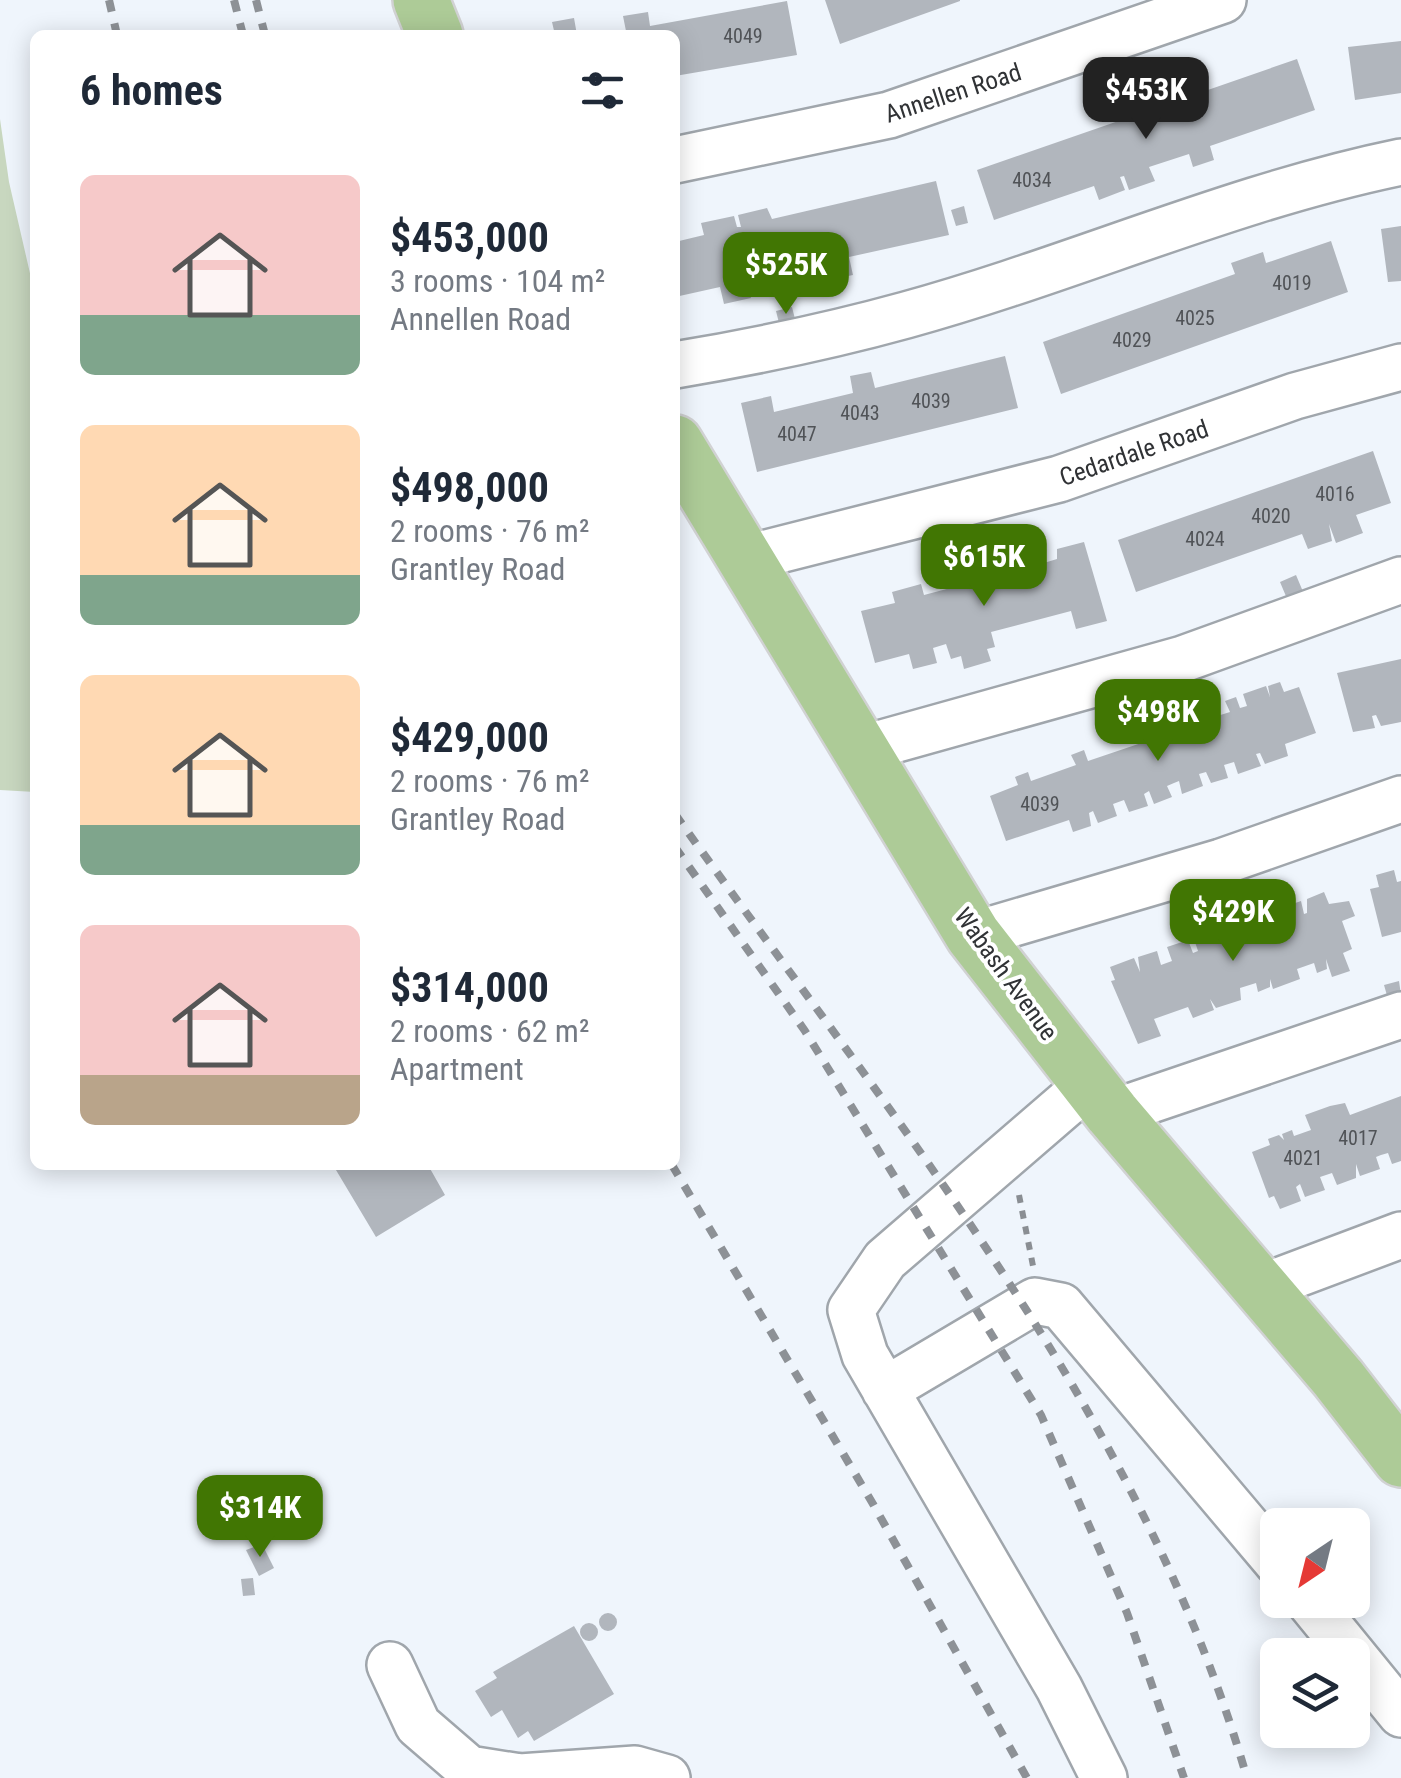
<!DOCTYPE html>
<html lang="en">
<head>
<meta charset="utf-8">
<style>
  body { margin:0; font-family:"Roboto Condensed",sans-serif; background:#f2f2f3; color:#1f2937; height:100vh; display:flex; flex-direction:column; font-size:38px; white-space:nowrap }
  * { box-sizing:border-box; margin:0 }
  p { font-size:32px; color:#747a83 }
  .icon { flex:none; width:55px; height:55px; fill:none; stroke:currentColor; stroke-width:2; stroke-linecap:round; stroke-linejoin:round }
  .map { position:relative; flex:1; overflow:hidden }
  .details { position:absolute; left:30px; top:30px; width:650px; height:1140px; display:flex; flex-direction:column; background:#fff; border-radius:15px; box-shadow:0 5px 25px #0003 }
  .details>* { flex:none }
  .needle { width:65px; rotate:215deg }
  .fabs { position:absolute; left:1260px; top:1508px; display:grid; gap:20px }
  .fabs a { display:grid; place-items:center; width:110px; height:110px; border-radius:15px; background:#fff; box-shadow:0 5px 25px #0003; font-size:50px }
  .price { position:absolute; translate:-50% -85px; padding:0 22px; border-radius:20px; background:#417603; color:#fff; font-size:32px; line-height:65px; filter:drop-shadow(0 2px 5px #0008) }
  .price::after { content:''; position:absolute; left:50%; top:60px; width:30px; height:22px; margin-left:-15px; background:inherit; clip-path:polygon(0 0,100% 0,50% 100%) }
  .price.on { background:#222; color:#fff }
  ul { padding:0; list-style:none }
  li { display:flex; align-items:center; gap:30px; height:250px; padding:0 50px }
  li span { display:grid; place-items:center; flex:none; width:280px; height:200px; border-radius:15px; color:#555 }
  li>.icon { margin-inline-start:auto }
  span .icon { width:120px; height:120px; fill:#fffc; stroke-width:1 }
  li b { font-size:42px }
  h2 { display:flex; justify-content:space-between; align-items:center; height:120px; padding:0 50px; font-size:42px }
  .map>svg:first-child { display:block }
  .green { fill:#c8d7bf }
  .building { fill:#b1b6bd }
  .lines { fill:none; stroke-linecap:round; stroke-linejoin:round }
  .minor-casing { stroke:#a0a6ac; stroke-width:50 }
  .major-casing { stroke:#d1d2d3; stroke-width:60 }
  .path { stroke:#8a8e93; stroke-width:6; stroke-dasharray:8 8; stroke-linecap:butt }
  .minor { stroke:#fff; stroke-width:45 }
  .major { stroke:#adcb97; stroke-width:55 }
  .rail { stroke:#8d9196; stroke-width:8; stroke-dasharray:12 12; stroke-linecap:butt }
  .labels { text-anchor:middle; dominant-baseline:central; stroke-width:8; stroke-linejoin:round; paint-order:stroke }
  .number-label { font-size:20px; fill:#505357 }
  .street-label { font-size:25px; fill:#303235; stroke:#fff }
</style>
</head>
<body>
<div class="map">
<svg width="1401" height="1778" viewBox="0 0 1401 1778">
  <rect width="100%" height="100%" fill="#eff5fc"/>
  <!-- green -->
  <path class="green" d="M 0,119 L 9,182 L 35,295 L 35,792 L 0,790 Z"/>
  <!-- building -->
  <path class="building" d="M 825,0 L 960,0 L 960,1 L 840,44 Z
    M 787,1 L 797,55 L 675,76 L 675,35 L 612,35 L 626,31 L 623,16 L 648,12 L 650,26 Z
    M 574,18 L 577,35 L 555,35 L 552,22 Z
    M 1401,41 L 1401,93 L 1355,100 L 1348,47 Z
    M 1297,59 L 1315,110 L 1210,146 L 1214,160 L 1193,167 L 1189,154 L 1149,167 L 1155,181 L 1129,190 L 1124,176 L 1120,177 L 1125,190 L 1099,200 L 1094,186 L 994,220 L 977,170 Z
    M 936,181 L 949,235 L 849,257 L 853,275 L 823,281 L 816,265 L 820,282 L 789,289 L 785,272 L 746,281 L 751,298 L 724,304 L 720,287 L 675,297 L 675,242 L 704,235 L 701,223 L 734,216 L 737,227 L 741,227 L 738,215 L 767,208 L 772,219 Z
    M 964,206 L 968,223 L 956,226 L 951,210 Z
    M 1401,226 L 1401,281 L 1388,282 L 1381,229 Z
    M 1331,241 L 1348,292 L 1061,394 L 1043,342 L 1235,274 L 1231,263 L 1263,252 L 1266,263 Z
    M 792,307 L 796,323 L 780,327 L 776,311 Z
    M 1005,356 L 1018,408 L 757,472 L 741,403 L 771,396 L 774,412 L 853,393 L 850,376 L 871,372 L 875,388 Z
    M 1373,451 L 1391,503 L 1356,515 L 1363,533 L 1336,543 L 1329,524 L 1332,541 L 1308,549 L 1302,534 L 1136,592 L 1118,540 Z
    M 1084,542 L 1107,621 L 1076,629 L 1071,611 L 991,632 L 995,647 L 987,649 L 991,661 L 964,669 L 961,656 L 951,659 L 946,644 L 933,648 L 937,663 L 913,669 L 909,654 L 875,663 L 861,611 L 895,603 L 892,592 L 921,584 L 924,595 L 958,586 L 955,576 L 973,571 L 976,581 L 1001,574 L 997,560 L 1020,555 L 1024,569 L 1057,559 L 1057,549 Z
    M 1296,575 L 1304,594 L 1288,601 L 1280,582 Z
    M 1401,659 L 1401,722 L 1381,726 L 1376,715 L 1372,716 L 1375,728 L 1353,732 L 1337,673 Z
    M 1280,682 L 1284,692 L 1299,687 L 1316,733 L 1285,744 L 1288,756 L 1265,764 L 1260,753 L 1256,754 L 1261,766 L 1238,774 L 1234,762 L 1224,765 L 1228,778 L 1211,783 L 1206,772 L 1199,774 L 1203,786 L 1182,794 L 1179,781 L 1174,783 L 1167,786 L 1172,797 L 1154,804 L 1149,791 L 1144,794 L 1148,806 L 1129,812 L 1124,800 L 1113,804 L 1117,816 L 1098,823 L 1093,811 L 1089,813 L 1091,826 L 1073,832 L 1069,820 L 1006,841 L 990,796 L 1018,785 L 1015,777 L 1028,772 L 1031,781 L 1076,765 L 1071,755 L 1084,750 L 1088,761 L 1159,737 L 1155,725 L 1182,716 L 1186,727 L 1184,715 L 1194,711 L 1198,722 L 1230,712 L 1225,701 L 1236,697 L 1240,708 L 1247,706 L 1243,694 L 1266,686 L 1270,697 L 1268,686 Z
    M 1394,870 L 1397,882 L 1401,881 L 1401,932 L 1382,937 L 1370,889 L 1379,887 L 1376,875 Z
    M 1324,892 L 1329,904 L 1349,901 L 1355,916 L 1342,921 L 1352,949 L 1343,953 L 1350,971 L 1332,977 L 1326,959 L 1327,969 L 1317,973 L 1314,963 L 1297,969 L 1300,979 L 1273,989 L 1270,979 L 1270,987 L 1258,992 L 1256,983 L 1240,988 L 1241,1000 L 1216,1008 L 1210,999 L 1214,1010 L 1193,1018 L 1188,1007 L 1154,1019 L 1161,1036 L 1138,1044 L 1111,981 L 1115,980 L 1110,967 L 1134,958 L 1140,972 L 1138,957 L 1157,951 L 1161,965 L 1172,961 L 1167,947 L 1188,940 L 1193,953 L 1198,951 L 1194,939 L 1216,932 L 1220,944 L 1228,941 L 1224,929 L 1244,922 L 1248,934 L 1255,931 L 1251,919 L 1269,913 L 1274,925 L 1280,923 L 1275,910 L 1301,901 L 1304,914 L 1307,913 L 1307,899 Z
    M 1399,981 L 1401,995 L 1388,999 L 1384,985 Z
    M 1401,1096 L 1401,1161 L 1392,1164 L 1388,1153 L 1381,1155 L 1376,1157 L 1380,1169 L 1360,1176 L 1356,1164 L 1356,1178 L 1337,1185 L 1332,1173 L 1320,1177 L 1325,1190 L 1305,1197 L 1300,1184 L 1296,1187 L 1301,1201 L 1280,1209 L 1274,1196 L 1269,1198 L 1252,1152 L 1270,1145 L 1268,1139 L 1279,1135 L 1284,1140 L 1282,1134 L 1292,1130 L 1294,1136 L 1311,1130 L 1305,1115 L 1330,1106 L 1345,1103 L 1350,1115 Z
    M 333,1165 L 428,1165 L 445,1195 L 376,1237 Z
    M 262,1544 L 274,1568 L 259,1576 L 246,1550 Z
    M 253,1578 L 255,1595 L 243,1596 L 241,1579 Z
    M599 1622a9 9 0 1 1 18 0a9 9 0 1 1-18 0Z
    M580 1632a9 9 0 1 1 18 0a9 9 0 1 1-18 0Z
    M 574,1626 L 614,1694 L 534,1741 L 528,1731 L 518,1738 L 502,1710 L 491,1717 L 475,1691 L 497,1678 L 493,1672 Z"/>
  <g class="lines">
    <defs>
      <path id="minor" d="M 675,160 L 889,115 L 1223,0
        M 675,365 C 753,352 830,336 906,315 C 1073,269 1231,197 1401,162
        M 747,558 L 1059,479 L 1295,396 L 1401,367
        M 861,749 L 1183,659 L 1401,580
        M 973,935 L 1221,862 L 1401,799
        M 1089,1084 L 885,1260 L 851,1310 L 865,1355 L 1059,1688 L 1104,1778
        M 1112,1113 L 1401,1015
        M 1260,1288 L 1401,1235
        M 885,1390 L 1035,1301 L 1061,1306 L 1278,1563
        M 1308,1600 L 1401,1714
        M 390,1665 L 418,1725 L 469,1769 L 520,1777 L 635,1769 L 667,1778"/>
      <path id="major" d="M 421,0 L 435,35
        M 675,443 L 973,935 L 1112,1113 L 1338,1378 L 1401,1459"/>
    </defs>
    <!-- minor casing -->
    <use href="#minor" class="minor-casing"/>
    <!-- major casing -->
    <use href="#major" class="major-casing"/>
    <!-- path -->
    <path class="path" d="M 1019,1195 L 1033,1266"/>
    <!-- minor -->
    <use href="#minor" class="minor"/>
    <!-- major -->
    <use href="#major" class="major"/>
    <!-- rail -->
    <path class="rail" d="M 109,0 L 117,35
      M 234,0 L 243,35
      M 256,0 L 265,35
      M 675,814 C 891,1118 1142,1413 1247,1778
      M 675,847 L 805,1031 L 1041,1415 L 1127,1613 L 1184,1778
      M 672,1165 L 873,1504 L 1027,1778"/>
  </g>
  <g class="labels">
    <!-- number labels -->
    <g class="number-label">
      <text x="743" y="36">4049</text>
      <text x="1032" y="180">4034</text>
      <text x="1292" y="283">4019</text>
      <text x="1195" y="318">4025</text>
      <text x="1132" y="340">4029</text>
      <text x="931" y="401">4039</text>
      <text x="860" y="413">4043</text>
      <text x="797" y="434">4047</text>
      <text x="1335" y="494">4016</text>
      <text x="1271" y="516">4020</text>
      <text x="1205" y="539">4024</text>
      <text x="1040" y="804">4039</text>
      <text x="1358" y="1138">4017</text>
      <text x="1303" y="1158">4021</text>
    </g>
    <!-- street labels -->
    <g class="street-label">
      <text transform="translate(953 93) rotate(-18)">Annellen Road</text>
      <text transform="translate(1134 453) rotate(-19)">Cedardale Road</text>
      <text transform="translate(1006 974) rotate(54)">Wabash Avenue</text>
    </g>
  </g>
</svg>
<div class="fabs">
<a><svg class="needle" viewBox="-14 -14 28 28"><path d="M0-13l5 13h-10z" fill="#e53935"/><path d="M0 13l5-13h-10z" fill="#747a83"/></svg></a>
<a><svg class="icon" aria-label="layers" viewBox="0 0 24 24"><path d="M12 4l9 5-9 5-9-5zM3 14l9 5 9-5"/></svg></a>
</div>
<b class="price on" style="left:1146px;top:142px">$453K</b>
<b class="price" style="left:786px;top:317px">$525K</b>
<b class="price" style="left:984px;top:609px">$615K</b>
<b class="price" style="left:1158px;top:764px">$498K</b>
<b class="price" style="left:1233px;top:964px">$429K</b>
<b class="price" style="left:260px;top:1560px">$314K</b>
<section class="details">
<h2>6 homes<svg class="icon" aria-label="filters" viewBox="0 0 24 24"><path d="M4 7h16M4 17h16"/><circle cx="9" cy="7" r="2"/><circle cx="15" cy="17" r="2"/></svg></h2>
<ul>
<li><span style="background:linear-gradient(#f6c9c9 70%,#7fa58c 0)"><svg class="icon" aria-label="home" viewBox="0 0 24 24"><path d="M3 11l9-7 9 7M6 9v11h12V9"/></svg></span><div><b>$453,000</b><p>3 rooms · 104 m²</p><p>Annellen Road</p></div></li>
<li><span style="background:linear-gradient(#ffd9b3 75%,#7fa58c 0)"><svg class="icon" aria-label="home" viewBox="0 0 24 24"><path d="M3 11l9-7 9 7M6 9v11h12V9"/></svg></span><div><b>$498,000</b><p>2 rooms · 76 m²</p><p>Grantley Road</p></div></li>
<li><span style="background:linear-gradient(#ffd9b3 75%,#7fa58c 0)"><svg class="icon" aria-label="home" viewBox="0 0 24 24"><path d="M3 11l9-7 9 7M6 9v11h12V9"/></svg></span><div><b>$429,000</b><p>2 rooms · 76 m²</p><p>Grantley Road</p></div></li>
<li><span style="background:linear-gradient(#f6c9c9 75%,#b9a48a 0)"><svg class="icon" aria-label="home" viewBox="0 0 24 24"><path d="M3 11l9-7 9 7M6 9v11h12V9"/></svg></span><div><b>$314,000</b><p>2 rooms · 62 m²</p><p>Apartment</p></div></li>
</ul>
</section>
</div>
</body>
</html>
